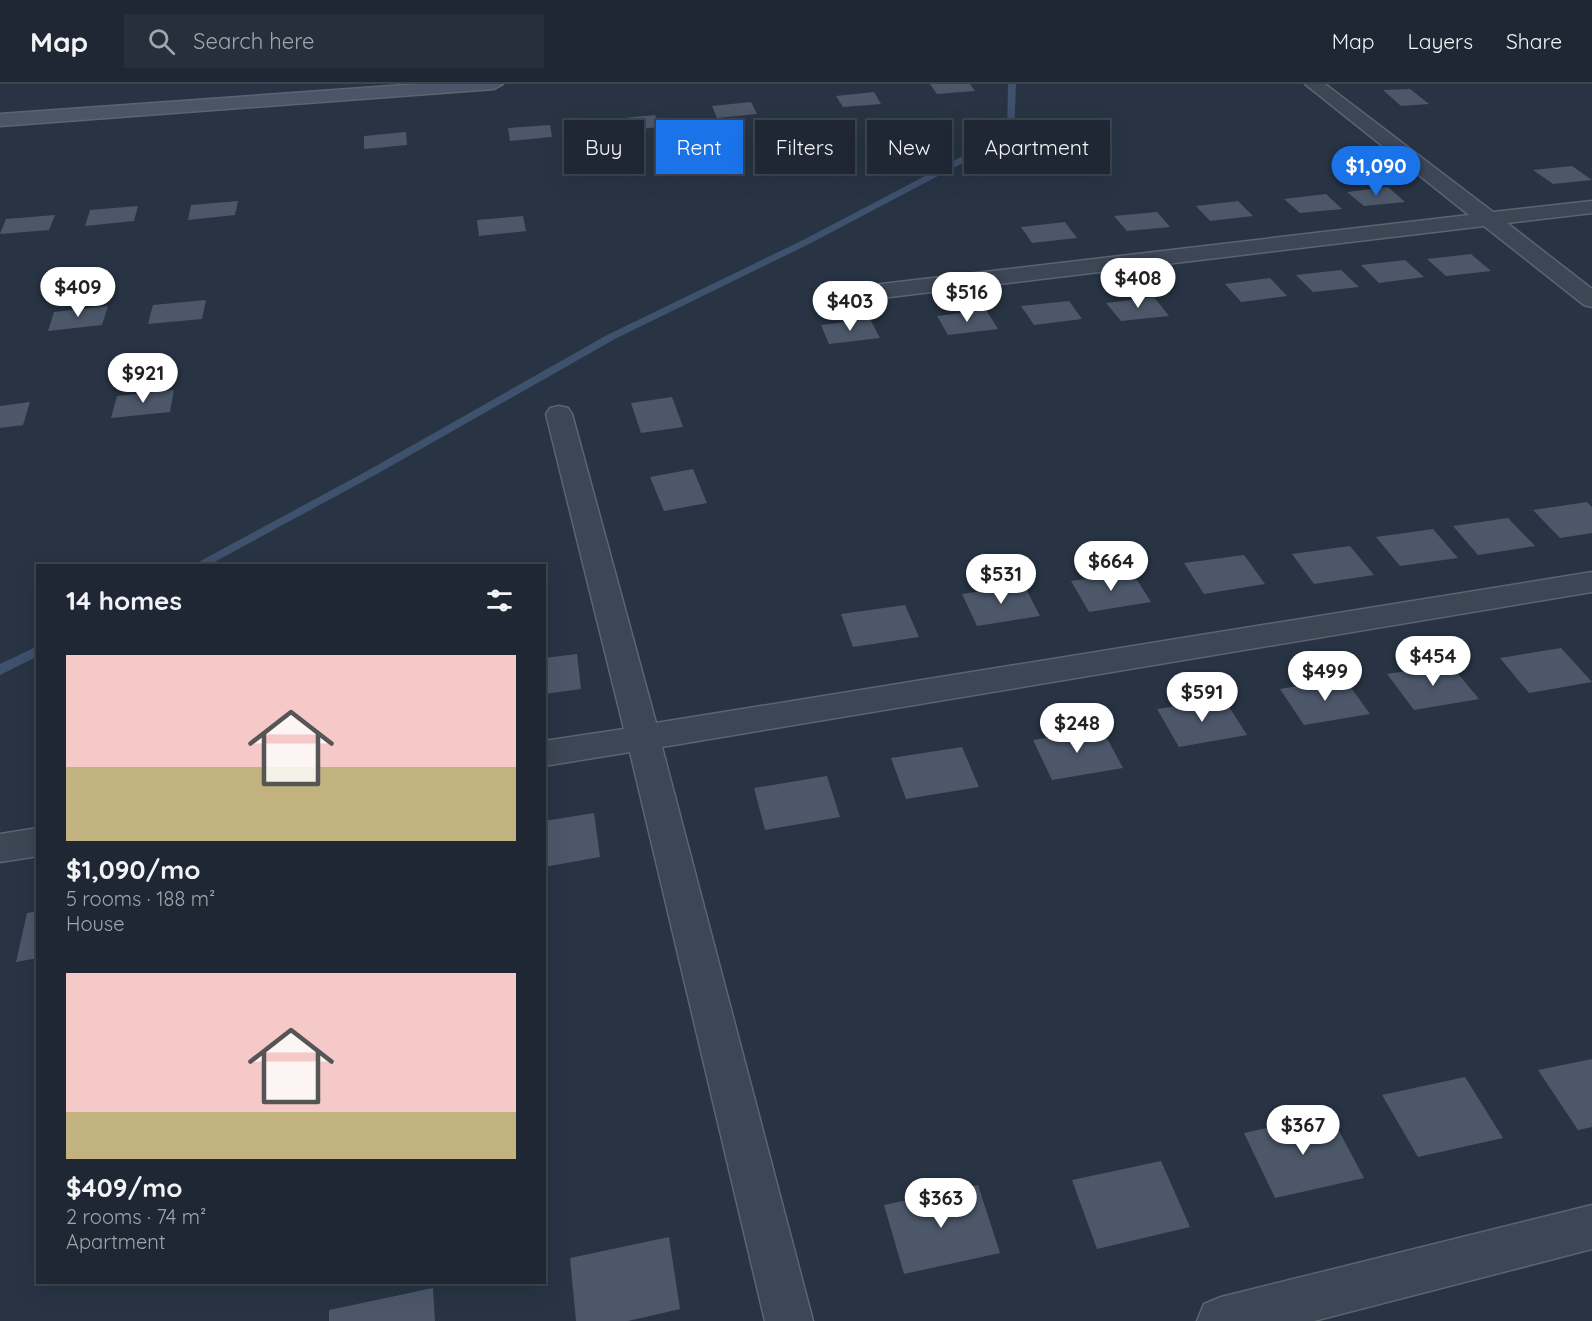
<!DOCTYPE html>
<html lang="en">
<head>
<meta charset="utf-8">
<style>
  body { margin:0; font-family:Quicksand,sans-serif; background:#262f3b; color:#f1f3f6; height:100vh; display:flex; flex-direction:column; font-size:22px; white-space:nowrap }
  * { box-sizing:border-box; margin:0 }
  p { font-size:20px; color:#a1a5ac }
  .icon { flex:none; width:33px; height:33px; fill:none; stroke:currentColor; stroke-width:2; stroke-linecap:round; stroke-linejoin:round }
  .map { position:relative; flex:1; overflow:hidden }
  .sheet { position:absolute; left:36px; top:480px; width:510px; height:720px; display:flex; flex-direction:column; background:#1e2733; border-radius:0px; box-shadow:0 6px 24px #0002,0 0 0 2px #3c444e }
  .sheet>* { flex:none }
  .top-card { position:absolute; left:564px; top:36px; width:570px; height:54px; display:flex; gap:12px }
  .price { position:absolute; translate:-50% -51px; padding:0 14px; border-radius:21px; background:#fff; color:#222; font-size:20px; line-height:39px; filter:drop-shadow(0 2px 3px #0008) }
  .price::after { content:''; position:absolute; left:50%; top:36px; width:18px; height:14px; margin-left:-9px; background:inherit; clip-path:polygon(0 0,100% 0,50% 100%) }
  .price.current { background:#1a73e8; color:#fff }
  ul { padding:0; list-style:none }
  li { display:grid; align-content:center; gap:12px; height:318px; padding:0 30px }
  li span { display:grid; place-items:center; height:186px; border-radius:0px; color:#555 }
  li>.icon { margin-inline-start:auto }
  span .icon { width:108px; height:108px; fill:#fffc; stroke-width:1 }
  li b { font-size:26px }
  h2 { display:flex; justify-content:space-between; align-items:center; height:72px; padding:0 30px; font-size:26px }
  .pill { padding:0 21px; border-radius:0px; background:#1e2733; box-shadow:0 6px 24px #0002,0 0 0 2px #3c444e; font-size:21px; line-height:54px }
  .pill.current { background:#1a73e8; color:#fff }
  header { display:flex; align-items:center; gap:36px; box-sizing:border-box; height:84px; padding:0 30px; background:#1e2733; border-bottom:2px solid #3c444e }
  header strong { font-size:28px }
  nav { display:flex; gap:33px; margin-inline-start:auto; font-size:21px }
  .search { width:420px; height:54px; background:#262f3b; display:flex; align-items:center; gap:15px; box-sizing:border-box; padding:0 21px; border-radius:0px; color:#a1a5ac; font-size:22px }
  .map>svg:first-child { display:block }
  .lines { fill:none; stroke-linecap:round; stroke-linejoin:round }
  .stream { fill:#3e516d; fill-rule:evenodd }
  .building { fill:#4c586a }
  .street-casing { stroke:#5b6471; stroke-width:3 }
  .secondary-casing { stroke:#5b6471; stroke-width:3 }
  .street { fill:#3c4654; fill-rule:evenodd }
  .secondary { fill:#4a5567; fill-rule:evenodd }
</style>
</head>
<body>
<header>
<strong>Map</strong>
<div class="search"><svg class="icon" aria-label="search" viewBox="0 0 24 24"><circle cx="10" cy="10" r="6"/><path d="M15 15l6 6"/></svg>Search here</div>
<nav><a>Map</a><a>Layers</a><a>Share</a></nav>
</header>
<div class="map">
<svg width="1592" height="1237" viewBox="0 0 1592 1237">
  <rect width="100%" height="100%" fill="#283444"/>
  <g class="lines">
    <!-- stream -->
    <path class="stream" d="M 1008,0 L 1016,0 L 1014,52 L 809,160 L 615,255 L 375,391 L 207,482 L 191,482 L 367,387 L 607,251 L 803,156 L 1007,49 Z
      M 38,562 L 38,572 L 0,591 L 0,580 Z"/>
  </g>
  <!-- building -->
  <path class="building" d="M 930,0 L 970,0 L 975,7 L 937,10 Z
    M 1410,5 L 1429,20 L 1401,22 L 1383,6 Z
    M 874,8 L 881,20 L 843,23 L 836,12 Z
    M 751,18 L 757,30 L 717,34 L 712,22 Z
    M 655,31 L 660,43 L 618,47 L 615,35 Z
    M 550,41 L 552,53 L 510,57 L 508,44 Z
    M 406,48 L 407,61 L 364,65 L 364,52 Z
    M 1572,82 L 1592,96 L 1553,100 L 1533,86 Z
    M 1388,103 L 1405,118 L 1364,122 L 1347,108 Z
    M 1326,110 L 1342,125 L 1300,129 L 1284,115 Z
    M 238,117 L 235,131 L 188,136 L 191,121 Z
    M 1238,117 L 1253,132 L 1210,137 L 1196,122 Z
    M 138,122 L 134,137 L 85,142 L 90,126 Z
    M 1157,128 L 1170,143 L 1127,147 L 1114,132 Z
    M 55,131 L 49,146 L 0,150 L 6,135 Z
    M 523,132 L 526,147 L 479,152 L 477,136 Z
    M 1065,138 L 1077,154 L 1032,159 L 1021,143 Z
    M 1471,170 L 1491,187 L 1446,192 L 1427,175 Z
    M 1405,176 L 1424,193 L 1379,199 L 1361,181 Z
    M 1341,186 L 1359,203 L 1313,208 L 1296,191 Z
    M 1270,194 L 1287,212 L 1241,218 L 1225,200 Z
    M 1154,213 L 1169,232 L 1121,237 L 1106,219 Z
    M 206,216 L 202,235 L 148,240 L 153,221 Z
    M 1069,217 L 1082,235 L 1034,241 L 1021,222 Z
    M 108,222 L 102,241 L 48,247 L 54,228 Z
    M 986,226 L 998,245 L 948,251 L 937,232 Z
    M 870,235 L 880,254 L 829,260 L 821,241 Z
    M 174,306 L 170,328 L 111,334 L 117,312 Z
    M 672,313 L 683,343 L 641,349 L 631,319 Z
    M 30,318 L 23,341 L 0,344 L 0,322 Z
    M 693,385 L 707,419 L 664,427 L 650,393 Z
    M 1587,418 L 1592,423 L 1592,449 L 1560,454 L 1533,426 Z
    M 1508,434 L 1535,462 L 1478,471 L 1453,442 Z
    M 1433,445 L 1458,474 L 1400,482 L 1376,453 Z
    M 1350,462 L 1374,491 L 1314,500 L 1292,470 Z
    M 1244,471 L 1265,500 L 1204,510 L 1184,479 Z
    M 1132,488 L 1151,518 L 1089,528 L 1071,497 Z
    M 1024,501 L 1040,532 L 977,542 L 962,510 Z
    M 905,521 L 919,553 L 853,563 L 841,530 Z
    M 1561,564 L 1592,598 L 1529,609 L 1500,574 Z
    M 577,570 L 581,605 L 544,610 L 544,574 Z
    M 1450,580 L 1479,615 L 1414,626 L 1387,590 Z
    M 1344,594 L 1370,630 L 1304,641 L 1280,605 Z
    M 1224,615 L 1247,651 L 1179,663 L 1157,625 Z
    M 1102,645 L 1123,684 L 1052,696 L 1033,656 Z
    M 962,663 L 979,703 L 906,715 L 891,674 Z
    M 827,692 L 840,733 L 765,746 L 754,704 Z
    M 594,729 L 600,773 L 544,783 L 544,737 Z
    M 38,827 L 38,874 L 16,878 L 27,829 Z
    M 1592,975 L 1592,1043 L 1578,1046 L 1538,986 Z
    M 1465,993 L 1503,1054 L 1418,1073 L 1382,1011 Z
    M 1330,1030 L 1364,1094 L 1275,1114 L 1244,1049 Z
    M 1161,1077 L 1190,1143 L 1097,1165 L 1072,1096 Z
    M 978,1101 L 1000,1169 L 904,1190 L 884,1121 Z
    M 669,1153 L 680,1225 L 628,1237 L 576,1237 L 570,1174 Z
    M 433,1204 L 435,1237 L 329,1237 L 329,1226 Z"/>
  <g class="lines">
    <defs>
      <path id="street" d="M 1305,0 L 1325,0 L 1493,128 L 1592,117 L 1592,129 L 1507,139 L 1592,205 L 1592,223 L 1584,221 L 1484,142 L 856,217 L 848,215 L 844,210 L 848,205 L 856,203 L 1469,131 Z
        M 559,322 L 568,324 L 572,330 L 656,639 L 1592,488 L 1592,508 L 662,663 L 813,1237 L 765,1237 L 630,668 L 544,682 L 544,657 L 624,645 L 546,330 L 550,324 Z
        M 38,744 L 38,772 L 0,778 L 0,750 Z
        M 1592,1121 L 1592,1165 L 1314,1237 L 1197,1237 L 1204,1220 L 1221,1213 Z"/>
      <path id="secondary" d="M 419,0 L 503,0 L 494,5 L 0,42 L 0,30 Z"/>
    </defs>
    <!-- street casing -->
    <use href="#street" class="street-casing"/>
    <!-- secondary casing -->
    <use href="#secondary" class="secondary-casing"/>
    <!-- street -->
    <use href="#street" class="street"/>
    <!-- secondary -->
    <use href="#secondary" class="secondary"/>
  </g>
</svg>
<b class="price current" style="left:1376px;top:113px">$1,090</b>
<b class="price" style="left:1138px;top:225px">$408</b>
<b class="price" style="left:78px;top:234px">$409</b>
<b class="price" style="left:967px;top:239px">$516</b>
<b class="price" style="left:850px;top:248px">$403</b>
<b class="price" style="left:143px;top:320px">$921</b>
<b class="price" style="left:1111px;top:508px">$664</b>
<b class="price" style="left:1001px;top:521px">$531</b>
<b class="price" style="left:1433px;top:603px">$454</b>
<b class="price" style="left:1325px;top:618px">$499</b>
<b class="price" style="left:1202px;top:639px">$591</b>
<b class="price" style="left:1077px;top:670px">$248</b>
<b class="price" style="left:1303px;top:1072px">$367</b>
<b class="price" style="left:941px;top:1145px">$363</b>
<div class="top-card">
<a class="pill">Buy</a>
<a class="pill current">Rent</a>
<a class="pill">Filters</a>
<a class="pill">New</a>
<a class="pill">Apartment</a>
</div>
<section class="sheet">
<h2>14 homes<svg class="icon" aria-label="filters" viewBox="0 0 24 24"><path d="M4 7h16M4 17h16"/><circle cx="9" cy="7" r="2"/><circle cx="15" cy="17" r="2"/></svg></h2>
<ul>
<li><span style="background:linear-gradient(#f6c9c9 60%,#c2b280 0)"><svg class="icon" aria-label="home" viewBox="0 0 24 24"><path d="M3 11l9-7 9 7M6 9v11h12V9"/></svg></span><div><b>$1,090/mo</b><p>5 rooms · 188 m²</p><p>House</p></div></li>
<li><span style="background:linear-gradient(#f6c9c9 75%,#c2b280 0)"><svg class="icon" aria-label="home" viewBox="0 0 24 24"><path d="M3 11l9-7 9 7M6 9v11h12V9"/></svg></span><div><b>$409/mo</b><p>2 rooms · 74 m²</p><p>Apartment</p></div></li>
</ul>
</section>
</div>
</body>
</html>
